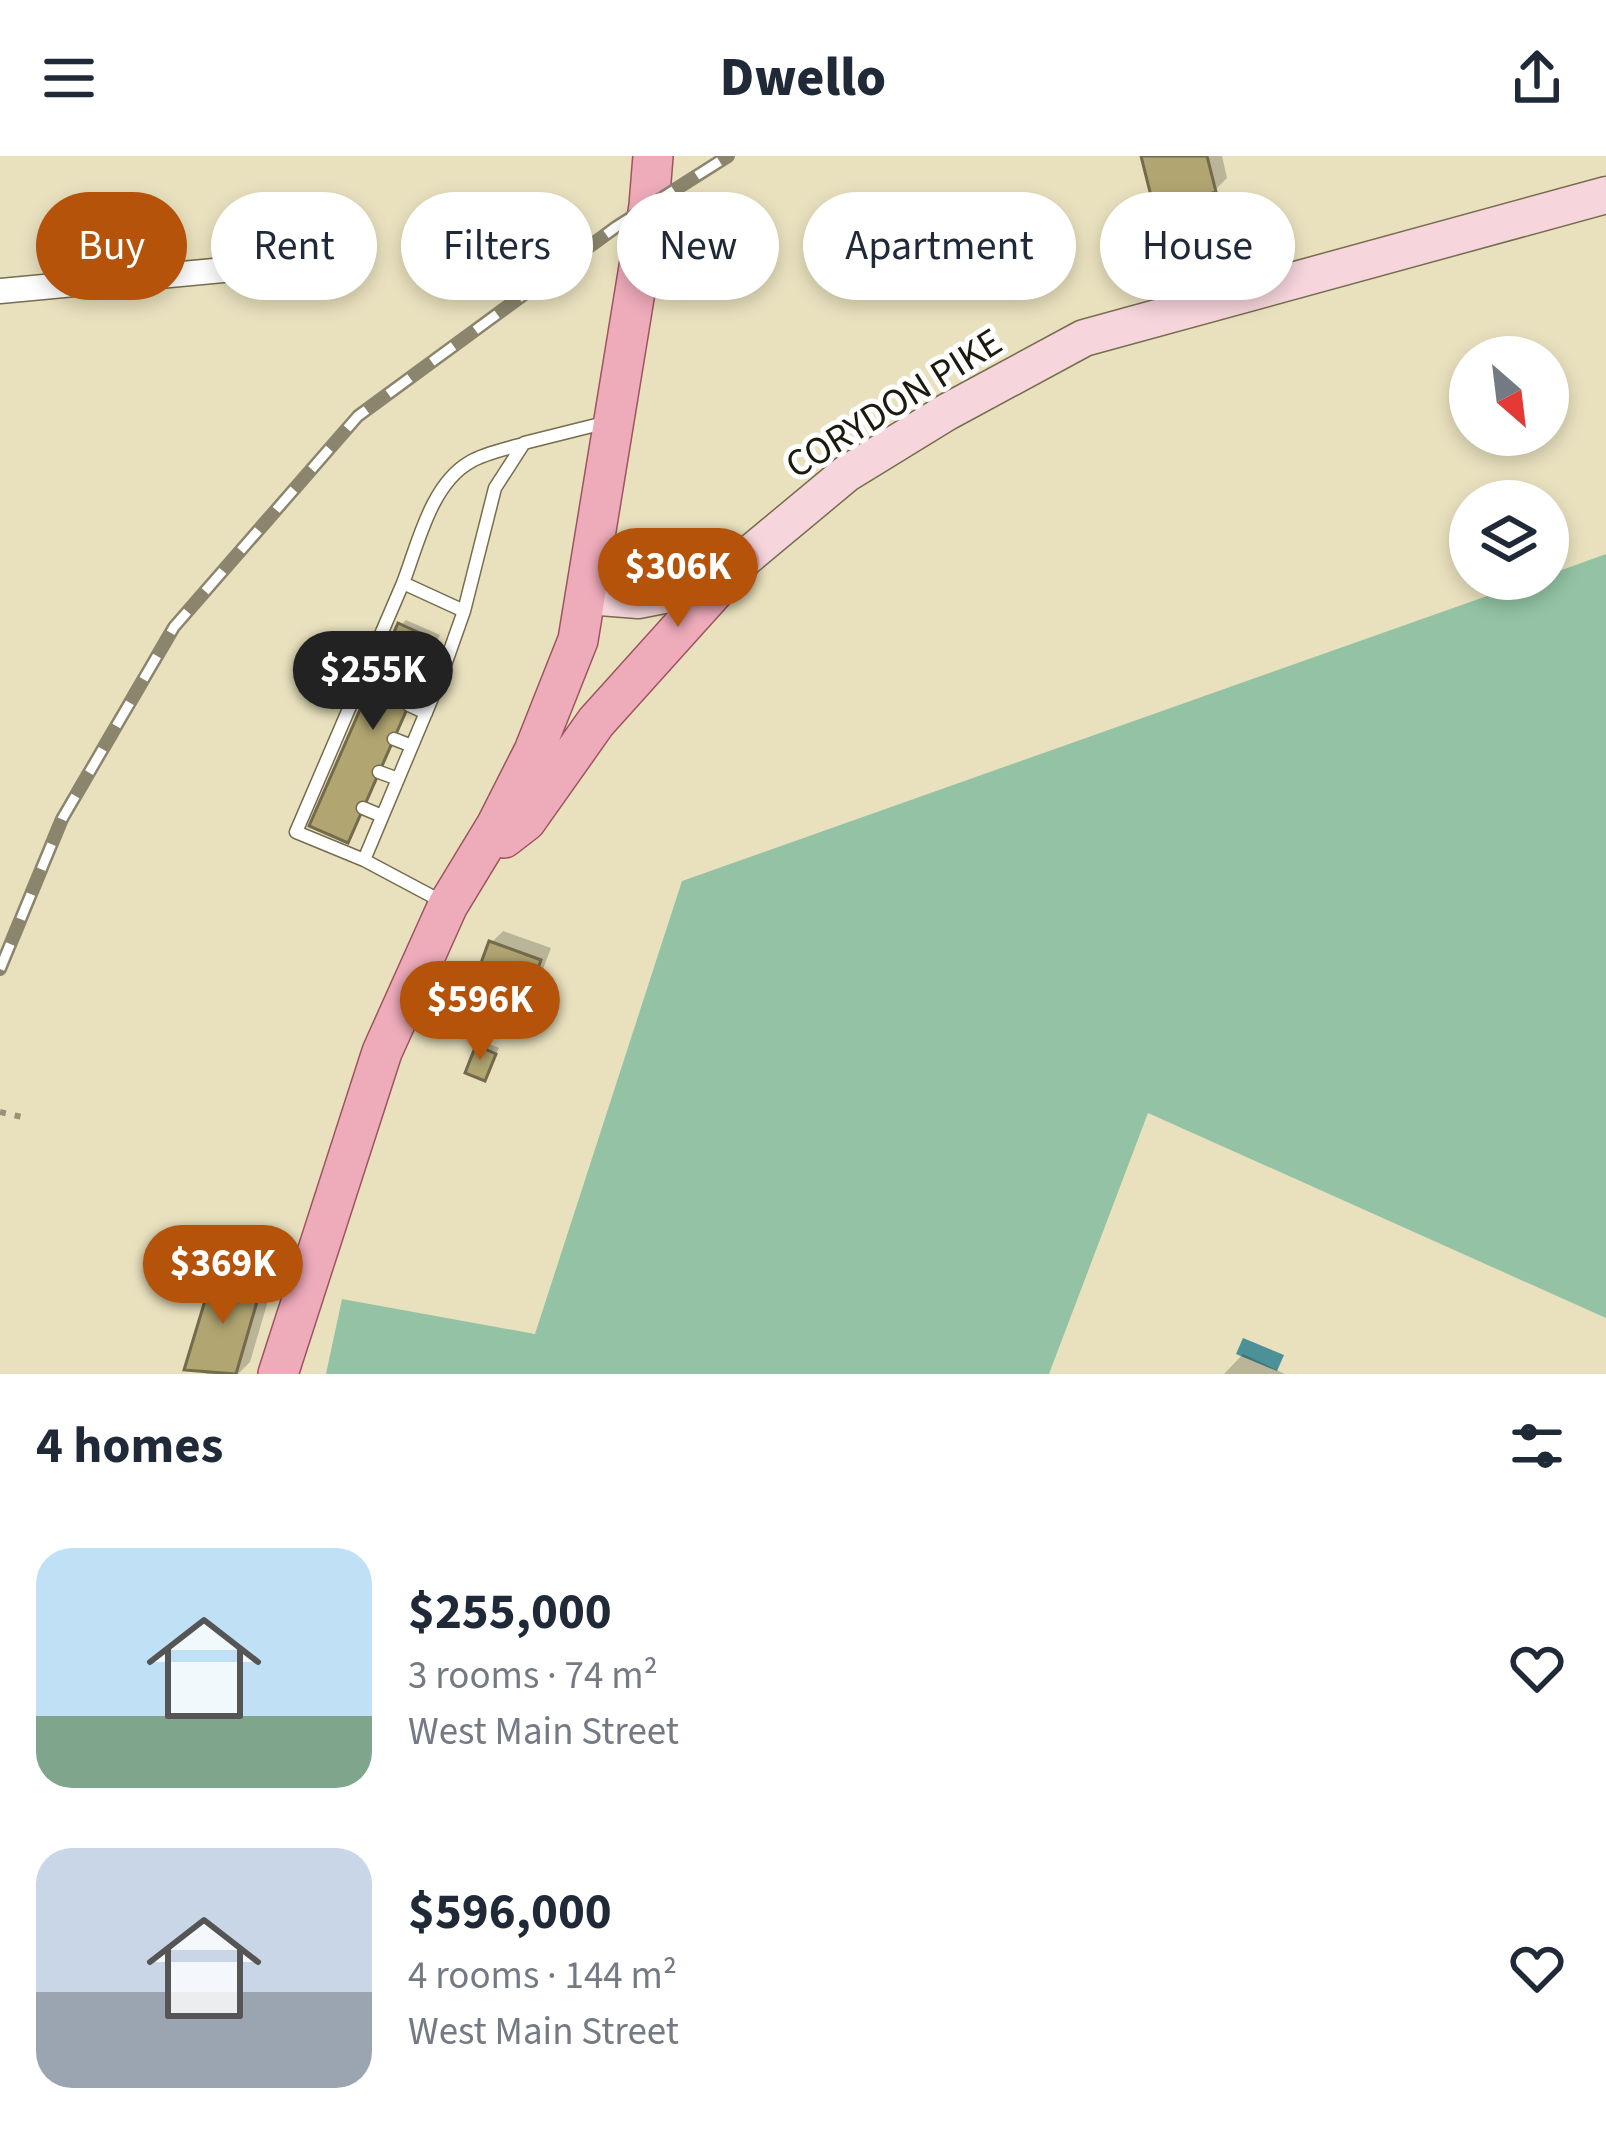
<!DOCTYPE html>
<html lang="en">
<head>
<meta charset="utf-8">
<style>
  body { margin:0; font-family:"Source Sans 3",sans-serif; background:#f6f6f7; color:#1f2937; height:100vh; display:flex; flex-direction:column; font-size:45px; white-space:nowrap }
  * { box-sizing:border-box; margin:0 }
  p { font-size:39px; color:#747a83 }
  .icon { flex:none; width:66px; height:66px; fill:none; stroke:currentColor; stroke-width:2; stroke-linecap:round; stroke-linejoin:round }
  .map { position:relative; height:1218px; overflow:hidden }
  .details { display:flex; flex-direction:column; background:#fff; flex:1 }
  .details>* { flex:none }
  .guide { position:absolute; left:36px; top:36px; width:1536px; height:108px; display:flex; gap:24px }
  .needle { width:78px; rotate:152deg }
  .buttons { position:absolute; left:1449px; top:180px; display:grid; gap:24px }
  .buttons a { display:grid; place-items:center; width:120px; height:120px; border-radius:50%; background:#fff; box-shadow:0 6px 18px #0003; font-size:60px }
  .price { position:absolute; translate:-50% -102px; padding:0 27px; border-radius:42px; background:#b45309; color:#fff; font-size:39px; line-height:78px; filter:drop-shadow(0 3px 6px #0008) }
  .price::after { content:''; position:absolute; left:50%; top:72px; width:36px; height:27px; margin-left:-18px; background:inherit; clip-path:polygon(0 0,100% 0,50% 100%) }
  .price.on { background:#222; color:#fff }
  ul { padding:0; list-style:none }
  li { display:flex; align-items:center; gap:36px; height:300px; padding:0 36px }
  li span { display:grid; place-items:center; flex:none; width:336px; height:240px; border-radius:36px; color:#555 }
  li>.icon { margin-inline-start:auto }
  span .icon { width:144px; height:144px; fill:#fffc; stroke-width:1 }
  li b { font-size:51px }
  h2 { display:flex; justify-content:space-between; align-items:center; height:144px; padding:0 36px; font-size:51px }
  .tag { padding:0 42px; border-radius:54px; background:#fff; box-shadow:0 6px 18px #0003; font-size:42px; line-height:108px }
  .tag.on { background:#b45309; color:#fff }
  header { display:flex; justify-content:space-between; align-items:center; height:156px; padding:0 36px; background:#fff; font-size:54px; font-weight:800 }
  .map>svg:first-child { display:block }
  .green { fill:#93c3a4 }
  .water { fill:#4b9197 }
  .shadow { fill:#0003 }
  .building { fill:#b1a571; stroke:#736b4c; stroke-width:3 }
  .lines { fill:none; stroke-linecap:round; stroke-linejoin:round }
  .lane-casing { stroke:#756d4e; stroke-width:15 }
  .street-casing { stroke:#756d4e; stroke-width:27 }
  .secondary-casing { stroke:#756d4e; stroke-width:39 }
  .primary-casing { stroke:#9d5460; stroke-width:42 }
  .path { stroke:#979177; stroke-width:6; stroke-dasharray:6 9; stroke-linecap:butt }
  .lane { stroke:#fff; stroke-width:12 }
  .street { stroke:#fff; stroke-width:24 }
  .secondary { stroke:#f6d5dc; stroke-width:36 }
  .primary { stroke:#eeabba; stroke-width:39 }
  .rail-casing { stroke:#8b856d; stroke-width:14 }
  .rail { stroke:#fff; stroke-width:9; stroke-dasharray:27; stroke-linecap:butt }
  .labels { text-anchor:middle; dominant-baseline:central; stroke-width:10; stroke-linejoin:round; paint-order:stroke }
  .street-label { font-size:39px; fill:#1c190d; stroke:#fff }
</style>
</head>
<body>
<header><svg class="icon" aria-label="menu" viewBox="0 0 24 24"><path d="M4 6h16M4 12h16M4 18h16"/></svg>Dwello<svg class="icon" aria-label="share" viewBox="0 0 24 24"><path d="M12 15V3M7 8l5-5 5 5M5 13v7h14v-7"/></svg></header>
<div class="map">
<svg width="1606" height="1218" viewBox="0 0 1606 1218">
  <rect width="100%" height="100%" fill="#e9e1be"/>
  <!-- green -->
  <path class="green" d="M 1606,398 L 1606,1162 L 1148,957 L 1049,1218 L 326,1218 L 342,1143 L 535,1178 L 682,725 L 1535,423 L 1548,423 L 1548,419 Z"/>
  <!-- water -->
  <path class="water" d="M 1243,1182 L 1284,1199 L 1277,1215 L 1236,1198 Z"/>
  <!-- shadow -->
  <path class="shadow" d="M 1145,0 L 1222,0 L 1227,22 L 1215,34 Z
    M 406,464 L 440,479 L 347,684 L 401,469 Z
    M 503,775 L 551,792 L 541,818 L 529,831 L 491,787 Z
    M 484,886 L 499,892 L 484,922 L 479,891 Z
    M 234,1101 L 277,1114 L 250,1206 L 238,1218 L 208,1218 L 188,1212 L 215,1120 Z
    M 1243,1198 L 1285,1218 L 1224,1218 Z"/>
  <!-- building -->
  <path class="building" d="M 1141,0 L 1207,0 L 1216,36 L 1154,52 Z
    M 398,467 L 437,485 L 348,687 L 309,670 Z
    M 489,785 L 541,804 L 530,834 L 478,815 Z
    M 476,889 L 496,898 L 485,925 L 465,917 Z
    M 213,1118 L 261,1132 L 236,1218 L 184,1214 Z"/>
  <g class="lines">
    <defs>
      <path id="lane" d="M 403,427 C 418,388 431,328 470,306 C 485,297 506,293 523,288
        M 424,516 L 440,523
        M 409,549 L 426,557
        M 394,583 L 412,590
        M 379,616 L 398,623
        M 363,652 L 382,660
        M 364,704 L 296,676 L 403,427 L 464,455
        M 441,745 L 364,704 L 440,523 L 464,455 L 495,332 L 524,287 L 608,266"/>
      <path id="street" d="M 0,135 L 298,107"/>
      <path id="secondary" d="M 587,440 L 638,444 L 684,435 L 721,422 L 846,318 L 947,256 L 1084,182 L 1606,39"/>
      <path id="primary" d="M 504,682 L 526,665 L 596,566 L 740,406
        M 278,1218 L 382,896 L 448,749 L 496,670 L 534,595 L 578,484 L 649,50 L 653,0"/>
    </defs>
    <!-- lane casing -->
    <use href="#lane" class="lane-casing"/>
    <!-- street casing -->
    <use href="#street" class="street-casing"/>
    <!-- secondary casing -->
    <use href="#secondary" class="secondary-casing"/>
    <!-- primary casing -->
    <use href="#primary" class="primary-casing"/>
    <!-- path -->
    <path class="path" d="M 0,956 L 22,961"/>
    <!-- lane -->
    <use href="#lane" class="lane"/>
    <!-- street -->
    <use href="#street" class="street"/>
    <!-- secondary -->
    <use href="#secondary" class="secondary"/>
    <!-- primary -->
    <use href="#primary" class="primary"/>
    <defs>
      <path id="rail" d="M 0,813 L 62,663 L 174,471 L 358,260 L 616,71 L 728,0"/>
    </defs>
    <!-- rail casing -->
    <use href="#rail" class="rail-casing"/>
    <!-- rail -->
    <use href="#rail" class="rail"/>
  </g>
  <g class="labels">
    <!-- street labels -->
    <g class="street-label">
      <text transform="translate(894 248) rotate(-32)">CORYDON PIKE</text>
    </g>
  </g>
</svg>
<div class="buttons">
<a><svg class="needle" viewBox="-14 -14 28 28"><path d="M0-13l5 13h-10z" fill="#e53935"/><path d="M0 13l5-13h-10z" fill="#747a83"/></svg></a>
<a><svg class="icon" aria-label="layers" viewBox="0 0 24 24"><path d="M12 4l9 5-9 5-9-5zM3 14l9 5 9-5"/></svg></a>
</div>
<b class="price" style="left:678px;top:474px">$306K</b>
<b class="price on" style="left:373px;top:577px">$255K</b>
<b class="price" style="left:480px;top:907px">$596K</b>
<b class="price" style="left:223px;top:1171px">$369K</b>
<div class="guide">
<a class="tag on">Buy</a>
<a class="tag">Rent</a>
<a class="tag">Filters</a>
<a class="tag">New</a>
<a class="tag">Apartment</a>
<a class="tag">House</a>
</div>
</div>
<section class="details">
<h2>4 homes<svg class="icon" aria-label="filters" viewBox="0 0 24 24"><path d="M4 7h16M4 17h16"/><circle cx="9" cy="7" r="2"/><circle cx="15" cy="17" r="2"/></svg></h2>
<ul>
<li><span style="background:linear-gradient(#bfe0f5 70%,#7fa58c 0)"><svg class="icon" aria-label="home" viewBox="0 0 24 24"><path d="M3 11l9-7 9 7M6 9v11h12V9"/></svg></span><div><b>$255,000</b><p>3 rooms · 74 m²</p><p>West Main Street</p></div><svg class="icon" aria-label="heart" viewBox="0 0 24 24"><path d="M12 20l-8-8c-3-5 5-10 8-4 3-6 11-1 8 4z"/></svg></li>
<li><span style="background:linear-gradient(#c9d6e8 60%,#9aa5b1 0)"><svg class="icon" aria-label="home" viewBox="0 0 24 24"><path d="M3 11l9-7 9 7M6 9v11h12V9"/></svg></span><div><b>$596,000</b><p>4 rooms · 144 m²</p><p>West Main Street</p></div><svg class="icon" aria-label="heart" viewBox="0 0 24 24"><path d="M12 20l-8-8c-3-5 5-10 8-4 3-6 11-1 8 4z"/></svg></li>
</ul>
</section>
</body>
</html>
